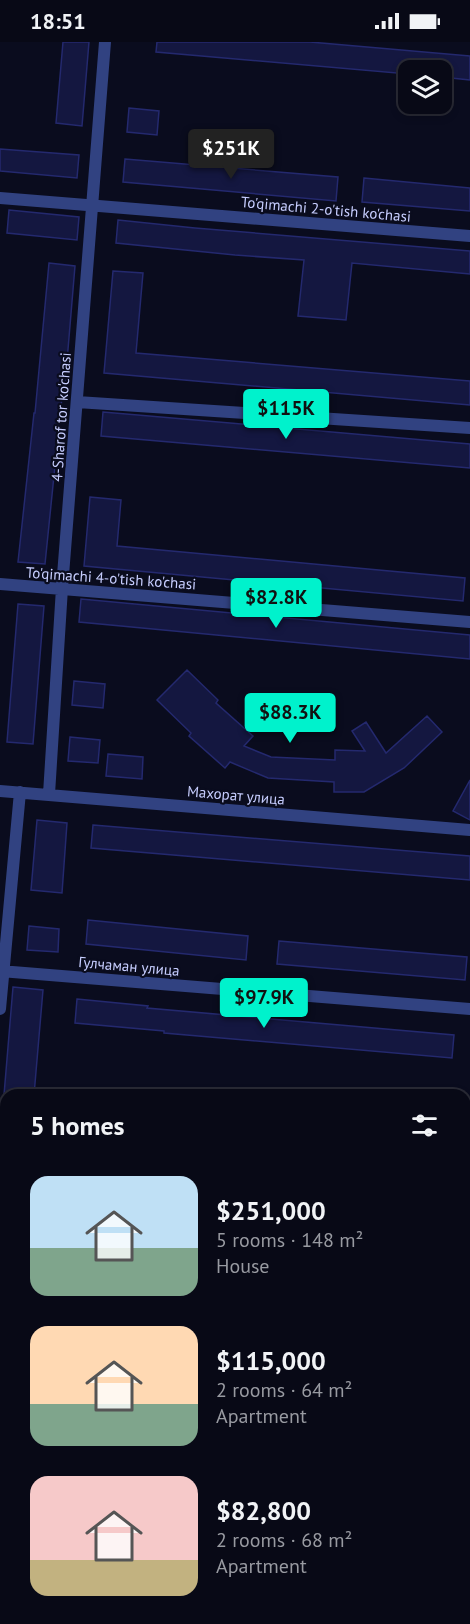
<!DOCTYPE html>
<html lang="en">
<head>
<meta charset="utf-8">
<style>
  body { margin:0; font-family:"PT Sans",sans-serif; background:#11121f; color:#f1f3f6; height:100vh; display:flex; flex-direction:column; font-size:22px; white-space:nowrap }
  * { box-sizing:border-box; margin:0 }
  p { font-size:20px; color:#989aa1 }
  .icon { flex:none; width:33px; height:33px; fill:none; stroke:currentColor; stroke-width:2; stroke-linecap:round; stroke-linejoin:round }
  .map { position:relative; flex:1; overflow:hidden }
  .side { position:absolute; left:0px; top:1047px; width:471px; height:536px; display:flex; flex-direction:column; background:#080916; border-radius:18px 18px 0 0; box-shadow:0 3px 9px #0003,0 0 0 2px #292a35 }
  .side>* { flex:none }
  .buttons { position:absolute; left:398px; top:18px; display:grid; gap:12px }
  .buttons a { display:grid; place-items:center; width:54px; height:54px; border-radius:12px; background:#080916; box-shadow:0 3px 9px #0003,0 0 0 2px #292a35; font-size:30px }
  .price { position:absolute; translate:-50% -51px; padding:0 14px; border-radius:6px; background:#00f2cc; color:#111; font-size:20px; line-height:39px; filter:drop-shadow(0 2px 3px #0008) }
  .price::after { content:''; position:absolute; left:50%; top:36px; width:18px; height:14px; margin-left:-9px; background:inherit; clip-path:polygon(0 0,100% 0,50% 100%) }
  .price.active { background:#222; color:#fff }
  ul { padding:0; list-style:none }
  li { display:flex; align-items:center; gap:18px; height:150px; padding:0 30px }
  li span { display:grid; place-items:center; flex:none; width:168px; height:120px; border-radius:18px; color:#555 }
  li>.icon { margin-inline-start:auto }
  span .icon { width:72px; height:72px; fill:#fffc; stroke-width:1 }
  li b { font-size:26px }
  h2 { display:flex; justify-content:space-between; align-items:center; height:72px; padding:0 30px; font-size:26px }
  .status { display:flex; justify-content:space-between; align-items:center; height:42px; padding:0 30px; background:#080916; direction:ltr }
  .status svg { height:16px; fill:currentColor }
  .map>svg:first-child { display:block }
  .green { fill:#0d2820 }
  .building { fill:#141740; stroke:#24296e; stroke-width:1.5 }
  .lines { fill:none; stroke-linecap:round; stroke-linejoin:round }
  .street { stroke:#314281; stroke-width:12 }
  .secondary { stroke:#5e82ff; stroke-width:12 }
  .labels { text-anchor:middle; dominant-baseline:central; stroke-width:4.5; stroke-linejoin:round; paint-order:stroke }
  .street-label { font-size:15px; fill:#c7ceff; stroke:#0a0c1e }
</style>
</head>
<body>
<div class="status"><b>18:51</b><svg viewBox="0 0 49 12"><path d="M0 12V9h3v3zM5 12V6h3v6zM10 12V3h3v9zM15 12V0h3v12zM26 1h20v11H26zM47 4h2v5h-2z"/></svg></div>
<div class="map">
<svg width="470" height="1582" viewBox="0 0 470 1582">
  <rect width="100%" height="100%" fill="#0a0c1e"/>
  <!-- green -->
  <path class="green" d="M 292,1577 L 292,1576 L 338,1577 L 337,1582 L 291,1582 Z
    M 373,1577 L 373,1576 L 457,1577 L 456,1582 L 372,1582 Z"/>
  <!-- building -->
  <path class="building" d="M 63,0 L 89,0 L 82,84 L 56,81 Z
    M 157,0 L 310,0 L 470,14 L 470,38 L 442,35 L 443,28 L 408,28 L 408,32 L 156,10 Z
    M 129,66 L 159,69 L 157,93 L 127,90 Z
    M 0,107 L 79,113 L 77,136 L 0,129 Z
    M 125,117 L 338,135 L 336,159 L 123,140 Z
    M 364,136 L 470,146 L 470,169 L 362,160 Z
    M 9,168 L 79,175 L 77,198 L 7,191 Z
    M 118,178 L 195,186 L 470,209 L 470,232 L 352,221 L 346,278 L 298,274 L 304,218 L 235,213 L 116,201 Z
    M 49,221 L 75,224 L 64,355 L 62,355 L 45,522 L 18,520 L 34,371 L 35,371 Z
    M 113,229 L 143,231 L 136,311 L 470,339 L 470,363 L 104,331 Z
    M 103,370 L 470,402 L 470,426 L 101,394 Z
    M 90,455 L 121,458 L 117,504 L 465,536 L 463,559 L 84,524 Z
    M 81,557 L 470,593 L 470,617 L 79,580 Z
    M 18,562 L 44,564 L 33,702 L 7,700 Z
    M 187,628 L 218,658 L 216,661 L 253,694 L 244,704 L 271,715 L 335,718 L 335,708 L 365,709 L 352,689 L 366,680 L 386,711 L 427,674 L 442,690 L 404,726 L 364,750 L 334,750 L 334,740 L 268,736 L 230,720 L 225,726 L 189,694 L 191,691 L 157,658 Z
    M 74,639 L 105,642 L 103,666 L 72,663 Z
    M 70,695 L 100,698 L 98,721 L 68,719 Z
    M 108,712 L 143,715 L 142,737 L 106,734 Z
    M 470,738 L 470,778 L 453,769 Z
    M 37,778 L 67,781 L 62,851 L 31,848 Z
    M 93,783 L 470,814 L 470,838 L 91,806 Z
    M 88,878 L 248,894 L 246,918 L 86,902 Z
    M 29,884 L 59,887 L 58,910 L 27,908 Z
    M 279,899 L 467,915 L 465,938 L 277,922 Z
    M 13,945 L 43,948 L 34,1053 L 4,1053 Z
    M 77,957 L 148,964 L 147,966 L 454,993 L 452,1016 L 164,991 L 164,989 L 75,981 Z"/>
  <g class="lines">
    <!-- street -->
    <path class="street" d="M 0,156 L 470,194
      M 77,360 L 470,386
      M 0,542 L 470,580
      M 0,749 L 470,788
      M 49,752 L 62,546 L 105,0
      M 0,929 L 470,967
      M 0,967 L 20,750
      M 0,1233 L 6,1235
      M 465,1371 L 470,1373
      M 37,1582 L 38,1576"/>
    <!-- secondary -->
    <path class="secondary" d="M 0,1103 L 6,1103
      M 465,1138 L 470,1139"/>
  </g>
  <g class="labels">
    <!-- street labels -->
    <g class="street-label">
      <text transform="translate(326 167) rotate(5)">To'qimachi 2-o'tish ko'chasi</text>
      <text transform="translate(61 375) rotate(-86)">4-Sharof tor ko'chasi</text>
      <text transform="translate(111 536) rotate(4)">To'qimachi 4-o'tish ko'chasi</text>
      <text transform="translate(236 753) rotate(5)">Махорат улица</text>
      <text transform="translate(129 924) rotate(5)">Гулчаман улица</text>
    </g>
  </g>
</svg>
<div class="buttons">
<a><svg class="icon" aria-label="layers" viewBox="0 0 24 24"><path d="M12 4l9 5-9 5-9-5zM3 14l9 5 9-5"/></svg></a>
</div>
<b class="price active" style="left:231px;top:138px">$251K</b>
<b class="price" style="left:286px;top:398px">$115K</b>
<b class="price" style="left:276px;top:587px">$82.8K</b>
<b class="price" style="left:290px;top:702px">$88.3K</b>
<b class="price" style="left:264px;top:987px">$97.9K</b>
<section class="side">
<h2>5 homes<svg class="icon" aria-label="filters" viewBox="0 0 24 24"><path d="M4 7h16M4 17h16"/><circle cx="9" cy="7" r="2"/><circle cx="15" cy="17" r="2"/></svg></h2>
<ul>
<li><span style="background:linear-gradient(#bfe0f5 60%,#7fa58c 0)"><svg class="icon" aria-label="home" viewBox="0 0 24 24"><path d="M3 11l9-7 9 7M6 9v11h12V9"/></svg></span><div><b>$251,000</b><p>5 rooms · 148 m²</p><p>House</p></div></li>
<li><span style="background:linear-gradient(#ffd9b3 65%,#7fa58c 0)"><svg class="icon" aria-label="home" viewBox="0 0 24 24"><path d="M3 11l9-7 9 7M6 9v11h12V9"/></svg></span><div><b>$115,000</b><p>2 rooms · 64 m²</p><p>Apartment</p></div></li>
<li><span style="background:linear-gradient(#f6c9c9 70%,#c2b280 0)"><svg class="icon" aria-label="home" viewBox="0 0 24 24"><path d="M3 11l9-7 9 7M6 9v11h12V9"/></svg></span><div><b>$82,800</b><p>2 rooms · 68 m²</p><p>Apartment</p></div></li>
</ul>
</section>
</div>
</body>
</html>
